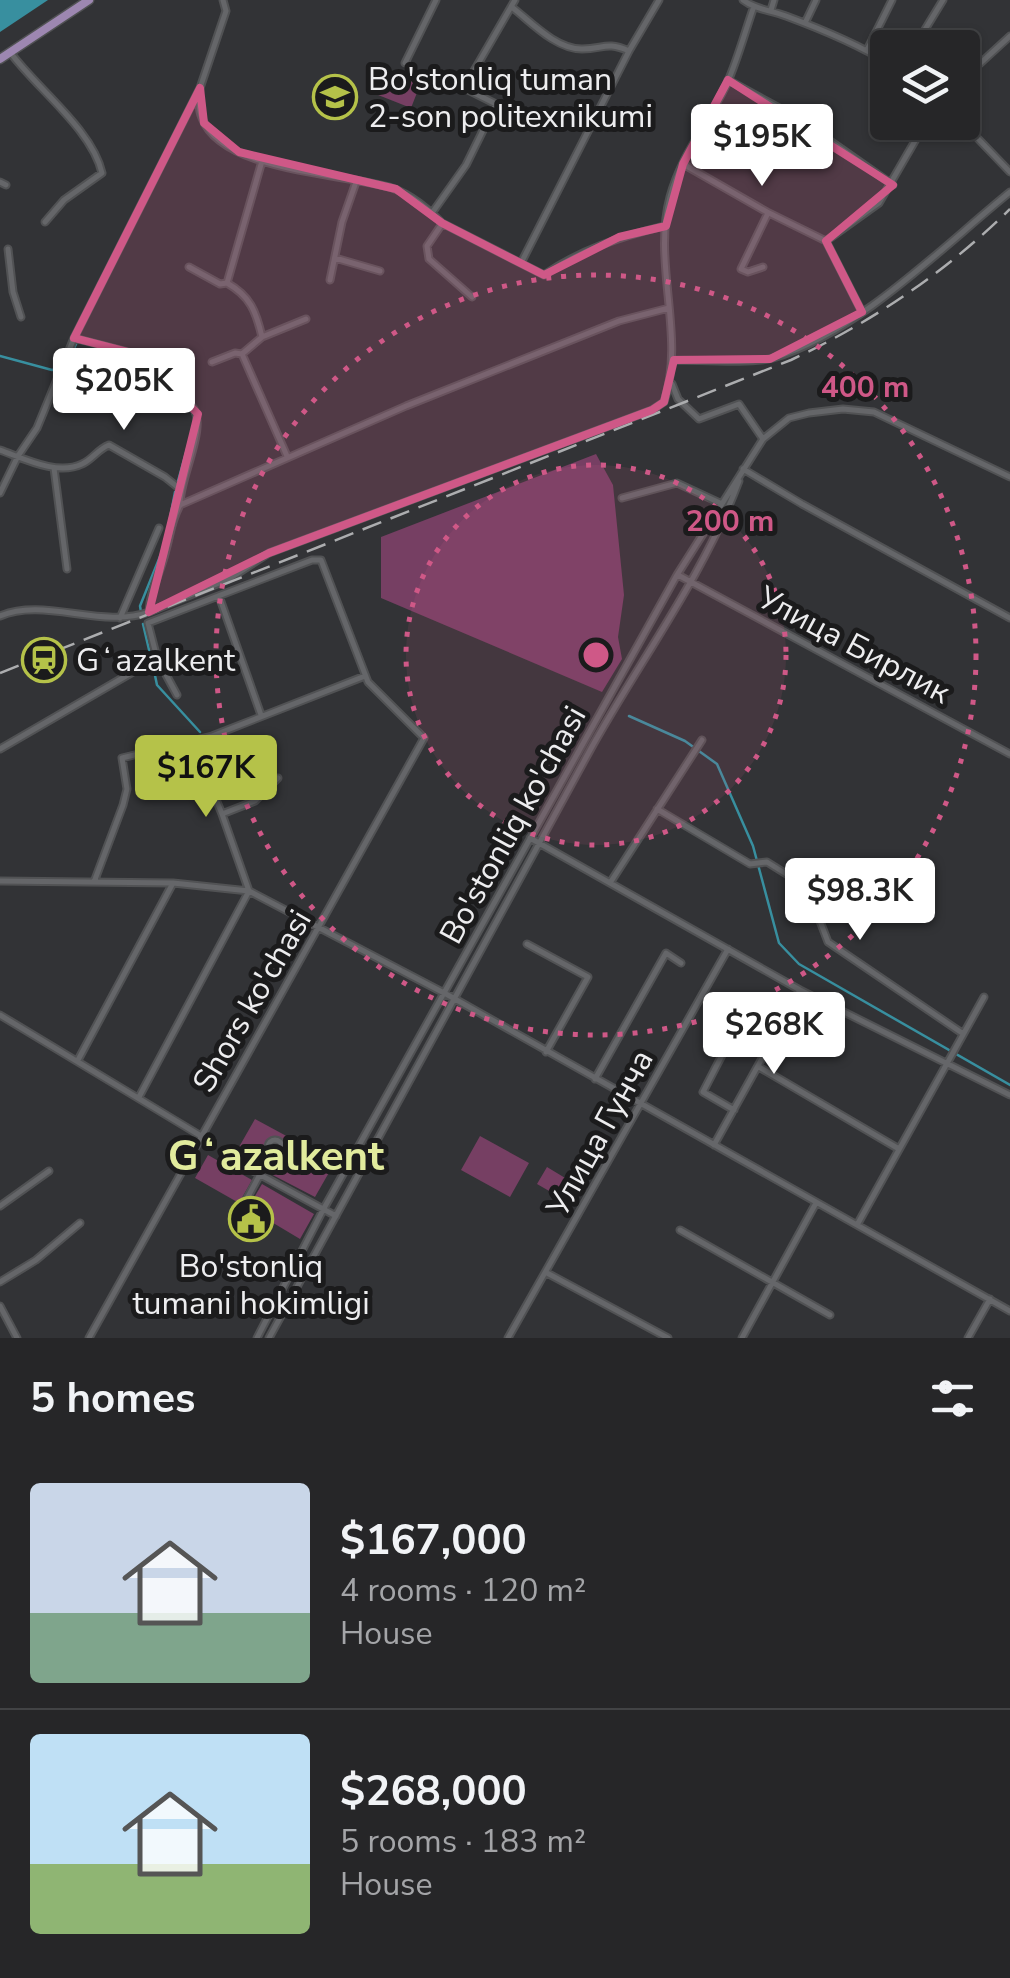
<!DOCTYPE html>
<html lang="en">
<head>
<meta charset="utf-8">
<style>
  body { margin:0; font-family:"Nunito Sans",sans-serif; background:#323234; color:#f1f3f6; height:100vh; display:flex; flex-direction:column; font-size:38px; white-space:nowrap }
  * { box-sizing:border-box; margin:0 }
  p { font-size:32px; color:#a4a5a8 }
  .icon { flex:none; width:55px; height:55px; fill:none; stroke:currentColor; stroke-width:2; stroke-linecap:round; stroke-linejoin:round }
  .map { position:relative; height:1338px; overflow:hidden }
  .panel { display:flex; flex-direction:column; background:#262628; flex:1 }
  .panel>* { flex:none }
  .tools { position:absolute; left:870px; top:30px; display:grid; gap:20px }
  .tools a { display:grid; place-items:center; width:110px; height:110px; border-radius:10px; background:#262628; box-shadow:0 2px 8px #0004,0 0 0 2px #424345; font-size:50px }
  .price { position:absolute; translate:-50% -85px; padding:0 22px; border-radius:10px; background:#fff; color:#222; font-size:32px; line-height:65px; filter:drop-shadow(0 2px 5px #0008) }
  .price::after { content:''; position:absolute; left:50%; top:60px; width:30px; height:22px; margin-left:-15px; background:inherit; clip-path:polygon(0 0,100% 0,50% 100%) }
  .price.active { background:#b5c249; color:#111 }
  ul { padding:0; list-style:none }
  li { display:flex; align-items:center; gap:30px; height:250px; padding:0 30px }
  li+li { border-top:2px solid #424345 }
  li span { display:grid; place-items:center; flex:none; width:280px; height:200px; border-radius:10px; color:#555 }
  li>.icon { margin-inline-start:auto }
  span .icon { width:120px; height:120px; fill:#fffc; stroke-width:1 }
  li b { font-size:42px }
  h2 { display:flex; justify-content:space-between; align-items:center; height:120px; padding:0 30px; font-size:42px }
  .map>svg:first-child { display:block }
  .green { fill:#763f63 }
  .water { fill:#388f9f }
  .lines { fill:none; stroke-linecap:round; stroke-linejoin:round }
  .stream { stroke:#388f9f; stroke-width:2.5 }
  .street-casing { stroke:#515254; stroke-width:9 }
  .primary-casing { stroke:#515254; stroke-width:11 }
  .street { stroke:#656669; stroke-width:5 }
  .primary { stroke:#9d87b1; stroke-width:8 }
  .rail { stroke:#acadaf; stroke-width:2.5; stroke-dasharray:20 10; stroke-linecap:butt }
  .marked { fill:#cf5887; fill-opacity:0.2; stroke:#cf5887; stroke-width:8; stroke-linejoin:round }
  .ring { fill:none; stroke:#cf5887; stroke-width:5; stroke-dasharray:5 10 }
  .labels { text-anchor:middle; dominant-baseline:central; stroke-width:10; stroke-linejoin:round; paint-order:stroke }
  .poi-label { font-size:32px; fill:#ededef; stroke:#1b1b1c; text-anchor:start }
  .street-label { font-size:32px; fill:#ededef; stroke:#1b1b1c }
  .district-label { font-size:42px; font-weight:bold; fill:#e1eb9d; stroke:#1b1b1c }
  .centre { fill:#cf5887; stroke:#1b1b1c; stroke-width:5 }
  .ring-label { font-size:30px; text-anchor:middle; font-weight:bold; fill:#cf5887; stroke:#1b1b1c; stroke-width:10; stroke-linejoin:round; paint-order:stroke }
</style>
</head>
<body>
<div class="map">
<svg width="1010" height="1338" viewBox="0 0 1010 1338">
  <rect width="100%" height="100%" fill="#323336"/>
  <!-- green -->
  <path class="green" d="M 377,68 L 420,85 L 411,108 L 368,91 Z
    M 596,454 L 613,485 L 624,595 L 618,637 L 622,659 L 602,692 L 381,598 L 381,537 Z
    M 255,1119 L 316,1152 L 313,1158 L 331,1169 L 315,1197 L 265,1171 L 267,1164 L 239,1147 Z
    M 480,1136 L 529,1163 L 510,1197 L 461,1170 Z
    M 208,1155 L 252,1180 L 239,1203 L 195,1178 Z
    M 547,1167 L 580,1187 L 570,1203 L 537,1184 Z
    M 262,1184 L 314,1214 L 300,1239 L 248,1208 Z"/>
  <!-- water -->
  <path class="water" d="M 0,0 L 48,0 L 0,32 Z"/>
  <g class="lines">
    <!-- stream -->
    <path class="stream" d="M 124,354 L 140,360 L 153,382 L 192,412 L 194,417
      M 0,356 L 52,370 L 56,369
      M 66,365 L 77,342 L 93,345
      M 178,481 L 194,424
      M 141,612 L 140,606 L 165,544 L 175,492
      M 143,624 L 150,654
      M 153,666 L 157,685 L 200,732
      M 629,716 L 685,741 L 717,764 L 753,846 L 779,943 L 799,964 L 1010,1085
      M 207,740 L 230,769"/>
    <defs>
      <path id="street" d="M 743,0 C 756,10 771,10 786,16 C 821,29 856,43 888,63
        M 513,8 C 532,23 556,49 582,49 C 604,49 606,41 629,51
        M 771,10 L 774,0
        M 805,23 L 816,0
        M 918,41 L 943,0
        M 867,50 L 892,0
        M 10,52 C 36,88 92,129 102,173 L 64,200 L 45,222
        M 405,63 L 436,0
        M 728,80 L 796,117 L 893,185
        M 962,80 L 1010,36
        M 200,88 C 199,98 198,109 202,118 C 222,172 344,173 392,188 C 410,194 430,210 442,223 L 544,275 C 582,249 620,237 664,226
        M 962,122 L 1010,172
        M 262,161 L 227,283 C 250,296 256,311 262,337 L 306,319
        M 683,164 L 767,212 L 826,241 L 862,312
        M 0,182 L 6,185
        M 432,213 L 466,165 L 496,104 L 464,88 L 515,0
        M 442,224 L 427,246 L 429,259 L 472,297
        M 826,241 L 879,203 L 926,122
        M 8,249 L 13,292 L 21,317
        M 335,258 L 380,271
        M 521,263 L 629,51 L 659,0
        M 189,267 L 220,284 L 227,283
        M 763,267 L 748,272 L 741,269 L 768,213
        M 330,280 L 342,222 L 356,182
        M 74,338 L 140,355 C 152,379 173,386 191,405 C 210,424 179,477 180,505
        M 242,354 L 287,456
        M 674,360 C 700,360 750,364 773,358 C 859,332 941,248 1010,192
        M 212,362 L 235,353 L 242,354 L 262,337
        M 61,369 L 124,411
        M 672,384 L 678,399 L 699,419 L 739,404 L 763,439
        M 0,450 C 23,458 57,476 82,464 C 92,460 98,449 109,445 L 165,477 L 180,489
        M 54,468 L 67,569
        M 743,469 L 802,504 L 1010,618
        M 0,493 L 18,456 L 37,428 L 74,338 L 200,88 L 226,11 L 223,0
        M 622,498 L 677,483 L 720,503
        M 678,575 L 1010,754
        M 219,596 L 261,715
        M 149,612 L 229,579 L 269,553 L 652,410 L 664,402 C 686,336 652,264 670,197 C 681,155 710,120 728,81 C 738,58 745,32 753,9
        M 0,616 C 44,597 102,629 149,612 C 150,589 161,572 166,550 C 171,532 171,522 180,505 L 406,406 L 619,321 L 669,308
        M 120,618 L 159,528
        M 0,749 L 157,658
        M 657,809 L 750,864 L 767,862 L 807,887 L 828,942 L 962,1033
        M 222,814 L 255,801 L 278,778
        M 530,838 L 800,990 L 1010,1095
        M 0,881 L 173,883 L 249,891 L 446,994 L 1010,1311
        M 94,882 L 123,805 L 127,789 L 122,758 L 212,736 L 365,676
        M 610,883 L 702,740
        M 527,944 L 588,977 L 546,1052
        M 0,1015 L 201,1136
        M 78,1060 L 173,883
        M 759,1067 L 899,1149
        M 595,1079 L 666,953 L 681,963
        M 139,1097 L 249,891 L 222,814 L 192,741
        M 734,1110 L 703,1092 L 749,1003
        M268 1147a7 7 0 1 1 14 0a7 7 0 1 1-14 0Z
        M 714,1145 L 800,990
        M 231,1159 L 336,1216
        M 244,1204 L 271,1154
        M 0,1206 L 49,1171
        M 857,1225 L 984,997
        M 680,1230 L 830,1315
        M 547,1273 L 668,1338
        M 0,1282 L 36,1260 L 80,1223
        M 0,1306 L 17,1338
        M 89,1338 L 424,738 L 368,682 L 321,560 L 312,560 L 148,623 L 157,658 L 177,695
        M 257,1338 L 323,1210 L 677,575 L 763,439 L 789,418 L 809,413 L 843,409 L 874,412 L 1010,477
        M 269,1338 C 376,1143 481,947 589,752 C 638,663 703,577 739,481
        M 508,1338 L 728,949
        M 742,1338 L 816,1203
        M 968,1338 L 990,1299"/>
      <path id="primary" d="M 0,59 L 89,0"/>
    </defs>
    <!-- street casing -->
    <use href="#street" class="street-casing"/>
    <!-- primary casing -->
    <use href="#primary" class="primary-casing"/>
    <!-- street -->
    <use href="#street" class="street"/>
    <!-- primary -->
    <use href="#primary" class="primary"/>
    <!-- rail -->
    <path class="rail" d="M 0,673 L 791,360 C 872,322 946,272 1010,209"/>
  </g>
  <!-- marked area -->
  <path class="marked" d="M 728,80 L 893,185 L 826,241 L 862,312 L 770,359 L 674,360 L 664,402 L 652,410 L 269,553 L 149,612 L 198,414 L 140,355 L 74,338 L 200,88 L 204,123 L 239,152 L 396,189 L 442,223 L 544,275 L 619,237 L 666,226 L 683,164 Z"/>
  <!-- distance rings -->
  <circle cx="596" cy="655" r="190" fill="#cf5887" fill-opacity=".12"/>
  <g class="ring">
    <circle cx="596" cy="655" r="190"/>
    <circle cx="596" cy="655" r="380"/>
  </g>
  <!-- icons -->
  <defs>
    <symbol id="university-ring" viewBox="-11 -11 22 22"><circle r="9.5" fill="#1b1b1c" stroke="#b5c249" stroke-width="1.5"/><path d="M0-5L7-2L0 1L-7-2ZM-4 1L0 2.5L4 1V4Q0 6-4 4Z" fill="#b5c249"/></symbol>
    <symbol id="station-ring" viewBox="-11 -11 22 22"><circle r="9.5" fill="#1b1b1c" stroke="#b5c249" stroke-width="1.5"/><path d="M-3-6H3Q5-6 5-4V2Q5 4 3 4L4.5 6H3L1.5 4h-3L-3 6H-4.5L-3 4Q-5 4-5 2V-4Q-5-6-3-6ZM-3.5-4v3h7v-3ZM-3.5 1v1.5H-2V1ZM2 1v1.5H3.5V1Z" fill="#b5c249"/></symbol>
    <symbol id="civic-ring" viewBox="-11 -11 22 22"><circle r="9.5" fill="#1b1b1c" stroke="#b5c249" stroke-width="1.5"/><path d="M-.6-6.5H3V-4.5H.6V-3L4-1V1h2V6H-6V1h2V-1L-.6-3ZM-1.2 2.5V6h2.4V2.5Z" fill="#b5c249"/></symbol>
  </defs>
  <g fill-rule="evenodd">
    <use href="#university-ring" x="310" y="72" width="50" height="50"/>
    <use href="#station-ring" x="19" y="635" width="50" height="50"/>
    <use href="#civic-ring" x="226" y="1194" width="50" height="50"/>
  </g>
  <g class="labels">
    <!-- poi labels -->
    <g class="poi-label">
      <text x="368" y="79">Bo'stonliq tuman<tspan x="368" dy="37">2-son politexnikumi</tspan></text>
      <text x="76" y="660">Gʻazalkent</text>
      <text x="251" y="1266" text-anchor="middle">Bo'stonliq<tspan x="251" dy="37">tumani hokimligi</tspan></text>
    </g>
    <!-- street labels -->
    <g class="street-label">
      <text transform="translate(854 645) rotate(28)">Улица Бирлик</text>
      <text transform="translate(513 825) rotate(-61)">Bo'stonliq ko'chasi</text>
      <text transform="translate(252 1001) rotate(-60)">Shors ko'chasi</text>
      <text transform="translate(600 1133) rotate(-61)">Улица Гунча</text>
    </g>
    <!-- district labels -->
    <g class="district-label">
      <text x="276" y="1156">Gʻazalkent</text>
    </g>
  </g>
  <circle cx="596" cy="655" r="15" class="centre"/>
  <g class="ring-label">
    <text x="865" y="397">400 m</text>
    <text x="730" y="531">200 m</text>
  </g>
</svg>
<div class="tools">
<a><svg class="icon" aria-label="layers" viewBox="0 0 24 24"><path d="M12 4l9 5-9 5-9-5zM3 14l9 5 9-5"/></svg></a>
</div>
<b class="price" style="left:762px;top:189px">$195K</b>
<b class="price" style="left:124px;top:433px">$205K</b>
<b class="price active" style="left:206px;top:820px">$167K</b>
<b class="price" style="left:860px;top:943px">$98.3K</b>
<b class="price" style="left:774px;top:1077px">$268K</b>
</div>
<section class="panel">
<h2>5 homes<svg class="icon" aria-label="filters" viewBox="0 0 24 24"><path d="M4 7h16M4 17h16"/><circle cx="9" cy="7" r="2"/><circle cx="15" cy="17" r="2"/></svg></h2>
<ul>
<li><span style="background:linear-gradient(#c9d6e8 65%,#7fa58c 0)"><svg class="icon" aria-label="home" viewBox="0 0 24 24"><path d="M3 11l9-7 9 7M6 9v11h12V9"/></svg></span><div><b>$167,000</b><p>4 rooms · 120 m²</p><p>House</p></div></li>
<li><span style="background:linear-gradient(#bfe0f5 65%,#8fb573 0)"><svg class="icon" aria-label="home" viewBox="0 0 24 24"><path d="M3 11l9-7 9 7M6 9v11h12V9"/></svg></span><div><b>$268,000</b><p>5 rooms · 183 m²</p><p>House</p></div></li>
</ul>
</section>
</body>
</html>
